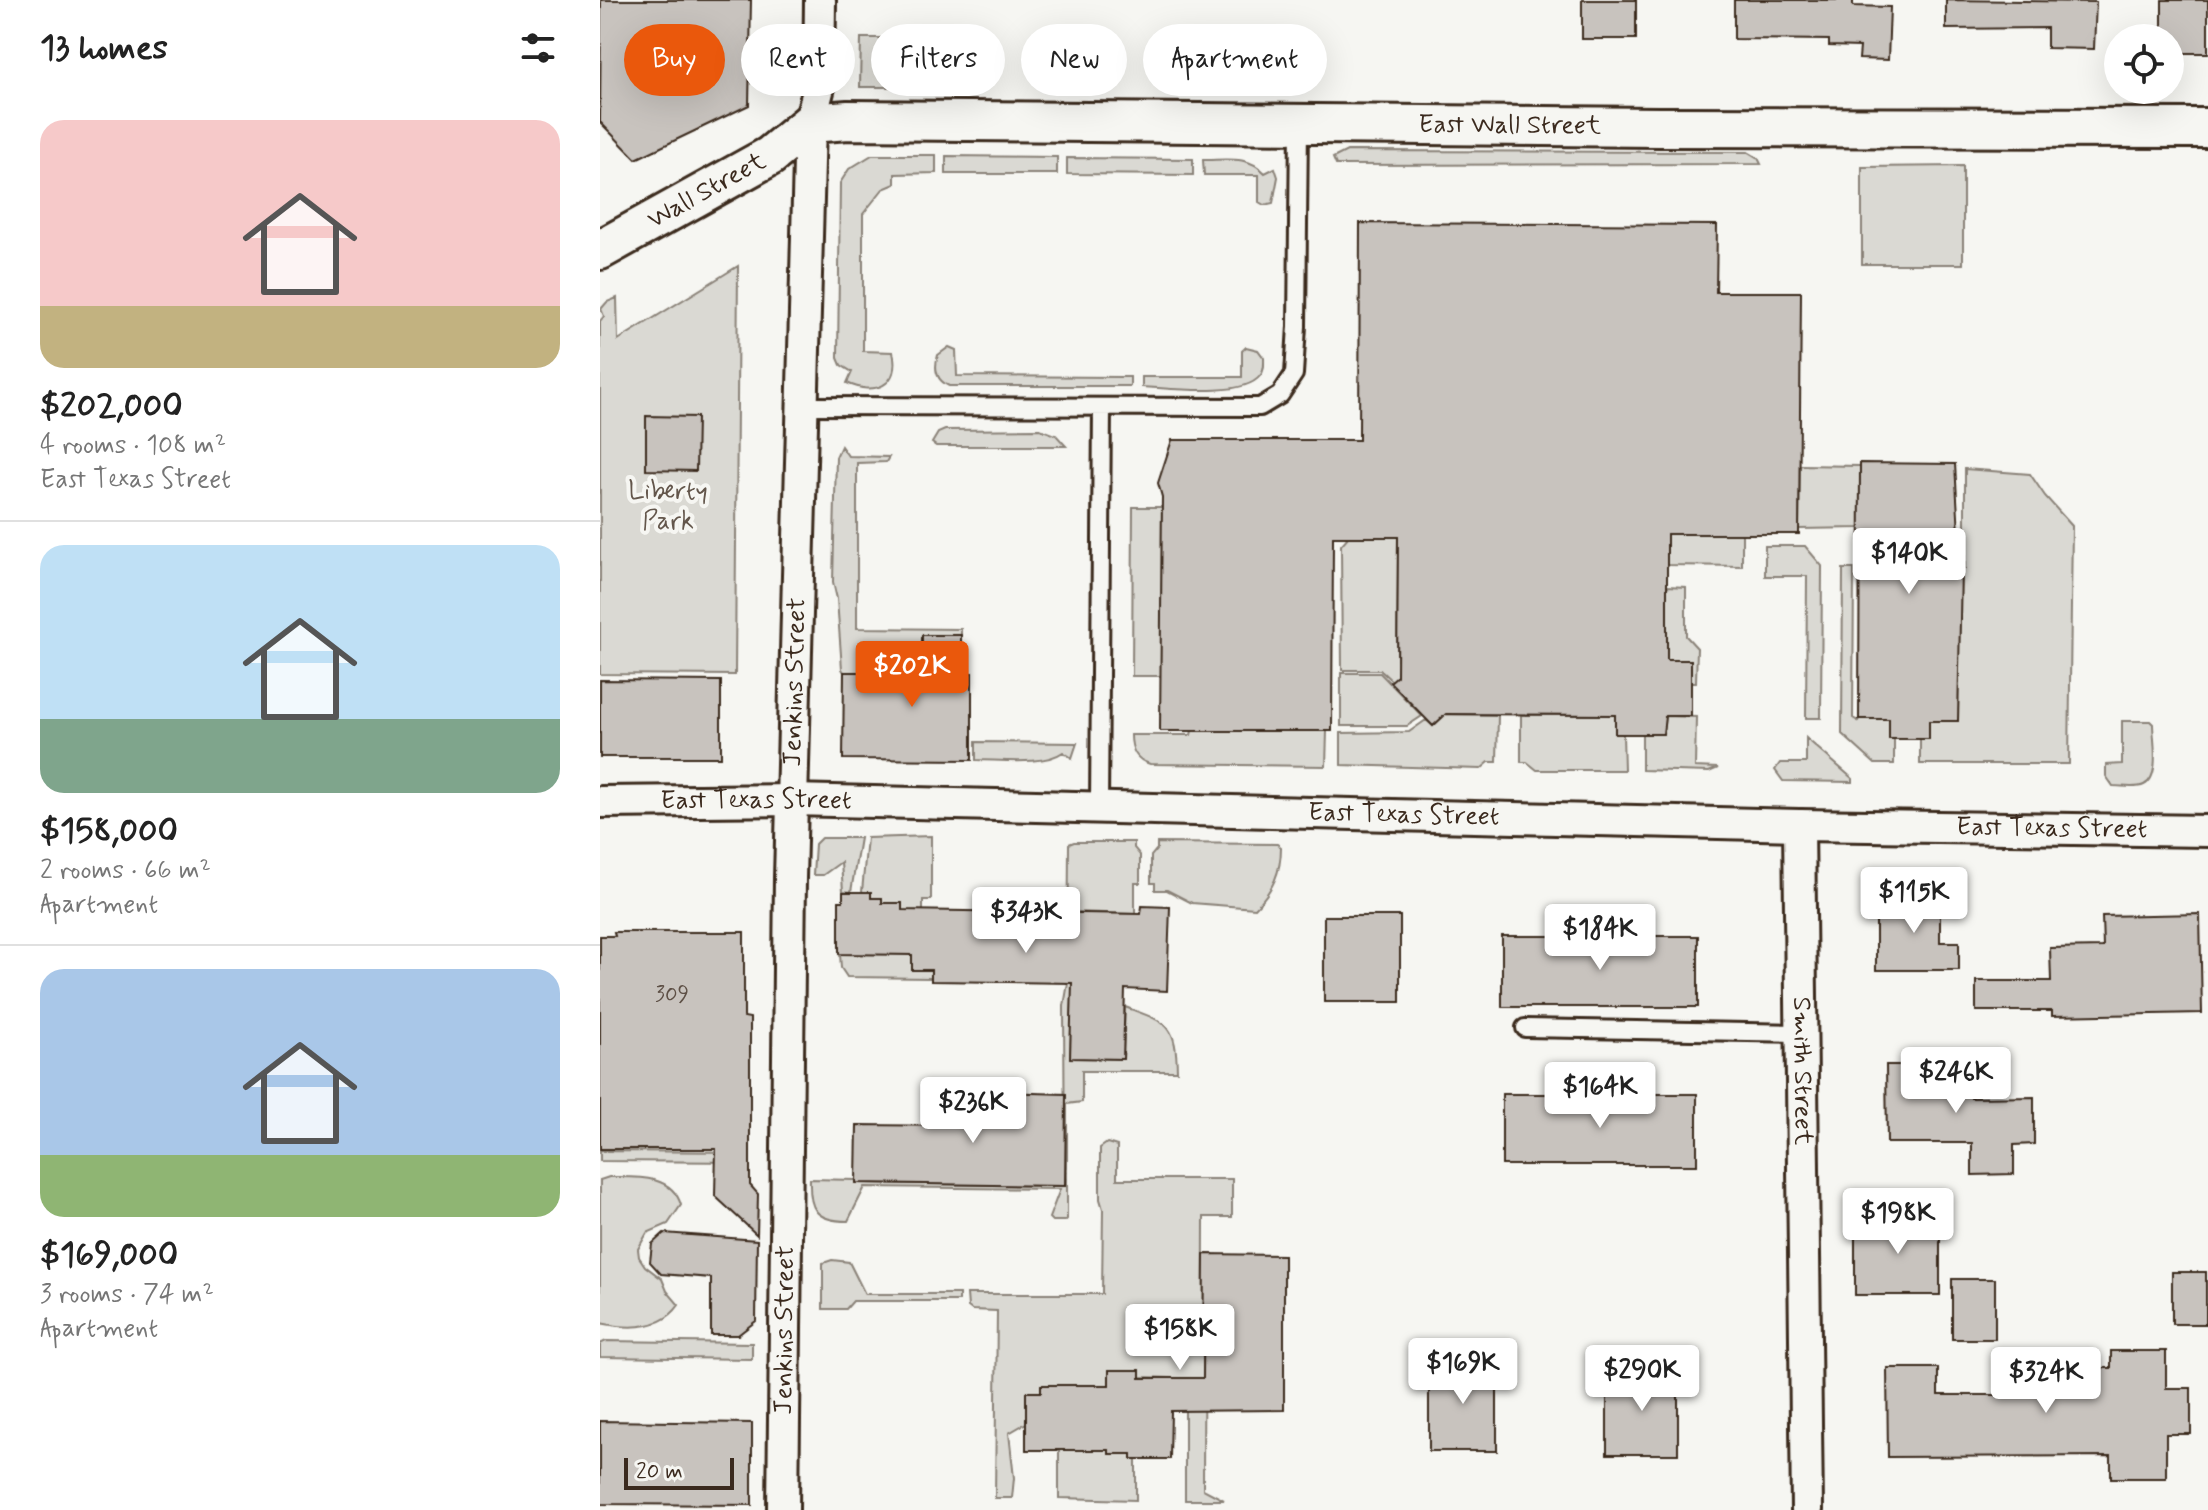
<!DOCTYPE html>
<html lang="en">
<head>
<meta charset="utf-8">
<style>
  body { margin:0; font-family:Mynerve,sans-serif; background:#f6f6f6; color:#222; height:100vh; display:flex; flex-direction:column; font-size:30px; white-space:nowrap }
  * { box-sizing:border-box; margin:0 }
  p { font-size:26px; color:#767676 }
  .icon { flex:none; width:44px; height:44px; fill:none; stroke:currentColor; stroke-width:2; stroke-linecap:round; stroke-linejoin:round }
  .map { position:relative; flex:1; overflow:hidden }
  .details { display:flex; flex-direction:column; background:#fff; width:600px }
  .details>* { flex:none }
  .top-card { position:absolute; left:24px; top:24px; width:760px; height:72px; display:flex; gap:16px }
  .controls { position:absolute; left:1504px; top:24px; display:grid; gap:16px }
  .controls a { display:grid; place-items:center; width:80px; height:80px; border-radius:50%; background:#fff; box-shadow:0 8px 32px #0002; font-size:40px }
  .scale { position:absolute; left:24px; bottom:20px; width:110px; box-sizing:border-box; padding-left:8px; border:4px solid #3b2a1e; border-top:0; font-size:22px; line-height:28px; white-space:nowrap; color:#3b2a1e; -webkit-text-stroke:6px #f6f6f2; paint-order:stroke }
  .price { position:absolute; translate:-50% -68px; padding:0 18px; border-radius:8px; background:#fff; color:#222; font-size:26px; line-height:52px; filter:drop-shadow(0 2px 4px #0008) }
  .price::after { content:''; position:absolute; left:50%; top:48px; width:24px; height:18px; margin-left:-12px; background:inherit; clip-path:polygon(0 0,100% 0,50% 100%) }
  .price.selected { background:#ea580c; color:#fff }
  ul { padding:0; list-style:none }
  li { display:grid; align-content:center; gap:16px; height:424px; padding:0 40px }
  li+li { border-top:2px solid #e0e0e0 }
  li span { display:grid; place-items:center; height:248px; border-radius:24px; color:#555 }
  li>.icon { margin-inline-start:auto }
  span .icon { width:144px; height:144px; fill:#fffc; stroke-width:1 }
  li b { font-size:34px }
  h2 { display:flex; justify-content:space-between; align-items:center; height:96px; padding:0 40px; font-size:34px }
  .chip { padding:0 28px; border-radius:36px; background:#fff; box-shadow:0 8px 32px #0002; font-size:28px; line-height:72px }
  .chip.selected { background:#ea580c; color:#fff }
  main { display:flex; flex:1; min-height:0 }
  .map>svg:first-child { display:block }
  .green { fill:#dad9d3; stroke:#8a8278; stroke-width:2 }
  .building { fill:#c8c3be; stroke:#3b2a1e; stroke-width:2 }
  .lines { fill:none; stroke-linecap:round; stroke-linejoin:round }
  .service-casing { stroke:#3b2a1e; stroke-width:22 }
  .minor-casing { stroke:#3b2a1e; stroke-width:36 }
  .tertiary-casing { stroke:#3b2a1e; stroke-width:44 }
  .service { stroke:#f6f6f2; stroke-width:16 }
  .minor { stroke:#f6f6f2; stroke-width:30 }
  .tertiary { stroke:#f6f6f2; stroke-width:38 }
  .labels { text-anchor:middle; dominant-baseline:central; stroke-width:8; stroke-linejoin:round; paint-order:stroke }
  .number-label { font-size:22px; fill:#5e5046 }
  .street-label { font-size:26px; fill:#3b2a1e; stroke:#f6f6f2 }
  .park-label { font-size:26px; fill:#63564b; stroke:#f6f6f2 }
</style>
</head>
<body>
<main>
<section class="details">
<h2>13 homes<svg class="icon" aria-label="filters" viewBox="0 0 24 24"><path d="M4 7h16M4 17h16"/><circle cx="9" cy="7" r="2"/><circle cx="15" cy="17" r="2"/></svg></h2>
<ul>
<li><span style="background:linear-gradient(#f6c9c9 75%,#c2b280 0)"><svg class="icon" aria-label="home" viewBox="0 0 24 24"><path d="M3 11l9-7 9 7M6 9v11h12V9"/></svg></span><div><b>$202,000</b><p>4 rooms · 108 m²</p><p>East Texas Street</p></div></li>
<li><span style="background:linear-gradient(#bfe0f5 70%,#7fa58c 0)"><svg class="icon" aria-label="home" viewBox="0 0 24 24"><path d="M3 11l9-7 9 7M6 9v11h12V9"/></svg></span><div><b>$158,000</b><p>2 rooms · 66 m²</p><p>Apartment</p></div></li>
<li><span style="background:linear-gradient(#a9c7e8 75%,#8fb573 0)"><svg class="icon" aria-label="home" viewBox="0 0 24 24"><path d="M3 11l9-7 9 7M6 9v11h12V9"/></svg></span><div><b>$169,000</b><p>3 rooms · 74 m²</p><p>Apartment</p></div></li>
</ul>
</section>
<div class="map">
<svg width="1608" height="1510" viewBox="0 0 1608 1510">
  <rect width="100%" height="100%" fill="#f6f6f2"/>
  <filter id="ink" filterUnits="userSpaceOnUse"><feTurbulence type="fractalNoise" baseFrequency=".0125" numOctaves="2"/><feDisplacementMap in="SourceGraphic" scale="16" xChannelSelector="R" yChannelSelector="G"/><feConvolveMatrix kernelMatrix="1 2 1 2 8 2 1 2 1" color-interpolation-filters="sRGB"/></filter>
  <g filter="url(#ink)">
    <!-- green -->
    <path class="green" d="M 261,38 L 291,38 L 291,59 L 318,59 L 317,87 L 260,87 Z
      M 747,151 L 1148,152 L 1158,158 L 1161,164 L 736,165 L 733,158 Z
      M 272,155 L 336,155 L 336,173 L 295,174 L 295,184 L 283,189 L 263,214 L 263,351 L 293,352 C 301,386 274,396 247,383 L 252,372 L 241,365 L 238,358 L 240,183 L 249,169 Z
      M 346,156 L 457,157 L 457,174 L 346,174 Z
      M 467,158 L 593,159 L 593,175 L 467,174 Z
      M 603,160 C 626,160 648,155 665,173 L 675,168 L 678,177 L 673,203 L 664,205 L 659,202 L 659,175 L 604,175 Z
      M 1363,166 L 1363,264 L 1262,264 L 1262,167 Z
      M 138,266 L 135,675 L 0,674 L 0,321 L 4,316 L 1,309 L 7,302 L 17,298 L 18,340 Z
      M 349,347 L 356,350 L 357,376 L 522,377 L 530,377 L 530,386 L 349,386 C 336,380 334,368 338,355 Z
      M 646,347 L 658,350 L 664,358 C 664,364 665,371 660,376 C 643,398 568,388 542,387 L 542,377 L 642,377 L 642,351 Z
      M 440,429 L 456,435 L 466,446 L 336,446 L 332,443 L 338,433 L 345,430 Z
      M 241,446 L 248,456 L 289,457 L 286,462 L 257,463 L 257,628 L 361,629 L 361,635 L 322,636 L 322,672 L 244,672 L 242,669 L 237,599 L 233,582 L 236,457 Z
      M 1200,465 L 1260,466 L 1260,528 L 1199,529 Z
      M 1365,469 L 1430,474 L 1445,496 L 1472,526 L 1469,764 L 1320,764 L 1320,739 L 1329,721 L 1358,721 L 1360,568 L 1365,568 Z
      M 533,507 L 562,507 L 561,676 L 532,676 Z
      M 1067,533 L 1142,534 L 1142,566 L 1067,565 Z
      M 748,537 L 798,537 L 797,660 L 805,668 L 792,681 L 780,670 L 742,670 L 741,545 Z
      M 1165,546 L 1205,546 L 1222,566 L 1221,718 L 1206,718 L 1207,576 L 1165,576 Z
      M 1243,569 L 1254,569 L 1253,718 L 1258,721 L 1259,719 L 1289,719 L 1289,738 L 1294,739 L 1294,764 L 1275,764 L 1242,734 Z
      M 1067,586 L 1086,587 L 1086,636 L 1097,648 L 1096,682 L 1091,682 L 1090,660 L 1067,660 Z
      M 741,673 L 780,673 L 822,716 L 807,726 L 741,726 Z
      M 849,711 L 852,714 L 898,715 L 897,762 L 889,762 L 881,769 L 741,765 L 741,733 L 809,732 L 826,720 L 833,726 Z
      M 921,715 L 1015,715 L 1015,734 L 1023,734 L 1024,770 L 937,770 L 927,762 L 921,762 Z
      M 1065,716 L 1096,717 L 1095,767 L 1118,768 L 1109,772 L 1042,770 L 1042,734 L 1063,734 Z
      M 1522,721 L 1550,721 L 1553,724 C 1553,739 1561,777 1544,785 C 1536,789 1522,786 1513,786 L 1506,776 L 1506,765 L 1522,764 Z
      M 592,731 L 727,731 L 726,766 L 550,764 C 535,760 531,749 531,735 L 591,735 Z
      M 1206,738 L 1253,779 L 1253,782 L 1183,781 L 1175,770 L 1180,763 L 1206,763 Z
      M 376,742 L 477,743 L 472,758 L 463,752 C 444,766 400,760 376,760 Z
      M 331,836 L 331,900 L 323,900 L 323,919 L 313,920 L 312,969 L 331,970 L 331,978 L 247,977 L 241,968 L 240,954 L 302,914 L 301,903 L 282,903 L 281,898 L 271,898 L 271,892 L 262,892 L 267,838 Z
      M 221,838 L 260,838 L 251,892 L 243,891 L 241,862 L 223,875 L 213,875 L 215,844 Z
      M 474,842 L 534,842 L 534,848 L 540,855 L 540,883 L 535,883 L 535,914 L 475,912 L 470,1057 L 523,1059 L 525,1007 C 568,1023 576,1023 577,1071 L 482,1071 L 482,1102 L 467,1104 L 467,1219 L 465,1221 L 452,1221 L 449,1218 L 460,1189 L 265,1187 L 248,1221 C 215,1221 209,1209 210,1179 L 256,1180 L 257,1183 L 465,1186 L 464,1006 L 468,983 L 469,844 Z
      M 557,843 L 677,844 L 681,847 C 681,872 673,890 655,908 L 592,903 L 567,890 L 555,890 L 555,883 L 551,883 L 551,856 L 557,849 Z
      M 507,1143 L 517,1146 L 517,1179 L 632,1179 L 632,1217 L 604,1217 L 603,1489 L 624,1500 L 585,1500 L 585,1408 L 571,1408 L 571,1378 L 540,1377 L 540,1370 L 509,1370 L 509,1453 L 532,1454 L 532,1458 L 536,1459 L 536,1500 L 459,1498 L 459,1450 L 493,1450 L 475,1385 L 441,1385 L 441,1392 L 426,1423 L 409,1433 L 414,1478 L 412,1498 L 395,1498 L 397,1311 L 372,1310 L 368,1307 L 367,1294 L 502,1294 L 503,1209 L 500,1199 L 500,1148 Z
      M 0,1151 L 150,1152 L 150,1162 L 0,1161 Z
      M 9,1177 C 36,1177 72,1174 81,1205 L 68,1224 L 47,1233 L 38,1249 L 39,1257 L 45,1266 L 62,1279 L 67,1291 L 79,1305 C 62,1330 28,1329 0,1323 L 0,1180 Z
      M 232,1260 L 249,1262 L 265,1294 L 359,1294 L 359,1301 L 253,1301 L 246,1309 L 223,1309 L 223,1263 Z
      M 6,1341 L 152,1343 L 152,1359 L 0,1357 L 0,1344 Z"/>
    <!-- building -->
    <path class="building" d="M 1,0 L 151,0 L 149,105 L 36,159 L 0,122 Z
      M 982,0 L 1036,0 L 1036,39 L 982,39 Z
      M 1134,0 L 1253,0 L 1253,6 L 1290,7 L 1288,60 L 1259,59 L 1260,47 L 1229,46 L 1229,40 L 1134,39 Z
      M 1346,0 L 1496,2 L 1494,49 L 1447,48 L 1447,28 L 1346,29 Z
      M 1562,0 L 1608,0 L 1608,53 L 1570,53 L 1570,38 L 1562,38 Z
      M 760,223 L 1117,225 L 1116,292 L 1201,292 L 1199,534 L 1067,534 L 1067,660 L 1091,660 L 1091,716 L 1065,716 L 1063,734 L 1015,734 L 1015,715 L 846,714 L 833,726 L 790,682 L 797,676 L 798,537 L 733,537 L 732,731 L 560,731 L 562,497 L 558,483 L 572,440 L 759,440 Z
      M 46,416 L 97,417 L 96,471 L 46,470 Z
      M 1260,463 L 1355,464 L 1361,568 L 1358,721 L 1329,721 L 1329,739 L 1289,739 L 1289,719 L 1259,719 Z
      M 322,635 L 361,635 L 361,673 L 372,673 L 372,760 L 243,759 L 244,672 L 322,672 Z
      M 0,680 L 121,681 L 121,757 L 0,757 Z
      M 243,892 L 271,892 L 271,898 L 282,898 L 282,903 L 302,903 L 302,910 L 541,914 L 542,906 L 570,907 L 567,991 L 525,989 L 523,1059 L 470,1058 L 472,983 L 331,981 L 331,970 L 312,970 L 312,955 L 239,954 L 239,901 L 243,901 Z
      M 1291,892 L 1340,892 L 1340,942 L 1359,942 L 1359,970 L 1276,970 L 1276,916 L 1291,916 Z
      M 1600,914 L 1602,1013 L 1452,1016 L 1452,1011 L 1376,1011 L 1376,981 L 1451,981 L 1450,948 L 1503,947 L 1502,916 Z
      M 724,916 L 800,916 L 800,1002 L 724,1002 Z
      M 14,932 L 144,932 L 144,1017 L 150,1018 L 150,1185 L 158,1194 L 157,1235 L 115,1196 L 116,1149 L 0,1149 L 0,936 L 15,936 Z
      M 902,936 L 1098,936 L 1098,1007 L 902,1007 Z
      M 1286,1065 L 1371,1065 L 1371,1098 L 1434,1097 L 1434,1144 L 1414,1145 L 1414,1174 L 1372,1175 L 1372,1143 L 1287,1143 Z
      M 365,1091 L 466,1094 L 465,1186 L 256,1183 L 257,1125 L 364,1126 Z
      M 902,1094 L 1097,1094 L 1097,1165 L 902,1165 Z
      M 1255,1218 L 1340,1218 L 1340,1295 L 1255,1295 Z
      M 64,1233 L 157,1240 L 156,1321 L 138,1335 L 111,1335 L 111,1278 L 61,1274 L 50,1262 L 52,1244 Z
      M 604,1254 L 684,1255 L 684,1410 L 571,1411 L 570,1459 L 532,1459 L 532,1454 L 509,1454 L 509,1450 L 426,1450 L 426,1392 L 441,1392 L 441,1385 L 509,1385 L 509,1370 L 540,1370 L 540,1378 L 603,1378 Z
      M 1572,1272 L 1606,1272 L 1606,1324 L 1572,1324 Z
      M 1352,1279 L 1395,1279 L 1395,1339 L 1352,1339 Z
      M 1511,1351 L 1566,1351 L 1566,1388 L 1591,1388 L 1591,1434 L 1566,1434 L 1566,1478 L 1511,1478 L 1511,1456 L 1288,1457 L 1287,1368 L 1338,1368 L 1338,1395 L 1412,1395 L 1411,1368 L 1511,1368 Z
      M 829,1362 L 897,1362 L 897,1451 L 829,1451 Z
      M 1007,1372 L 1078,1372 L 1078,1454 L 1007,1454 Z
      M 0,1421 L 152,1423 L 152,1505 L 0,1504 Z"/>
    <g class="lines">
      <defs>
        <path id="service" d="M 201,406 L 660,407 L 680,395 L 694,374 L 697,326 L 699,124
          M 499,808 L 502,407
          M 925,1028 L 1200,1033"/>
        <g id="minor">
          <path id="s1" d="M 0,802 L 192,800 L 1199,825 L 1608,831"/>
          <path id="s2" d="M 1199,825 L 1207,1510"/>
          <path id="s3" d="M 183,1510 L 190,878 L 210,123 L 219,87 L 220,0"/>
        </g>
        <g id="tertiary">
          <path id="s4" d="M 0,250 L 170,156 L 210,123 L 248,120 L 1059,127 L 1608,128"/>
        </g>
      </defs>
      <!-- service casing -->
      <use href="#service" class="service-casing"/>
      <!-- minor casing -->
      <use href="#minor" class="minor-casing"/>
      <!-- tertiary casing -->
      <use href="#tertiary" class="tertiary-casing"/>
      <!-- service -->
      <use href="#service" class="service"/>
      <!-- minor -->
      <use href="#minor" class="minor"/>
      <!-- tertiary -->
      <use href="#tertiary" class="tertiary"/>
    </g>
  </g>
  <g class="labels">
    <!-- number labels -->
    <g class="number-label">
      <text x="72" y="995">309</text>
    </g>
    <!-- street labels -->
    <g class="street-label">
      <text stroke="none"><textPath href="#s4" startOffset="946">East Wall Street</textPath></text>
      <text stroke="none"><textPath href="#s4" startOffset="122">Wall Street</textPath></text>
      <text stroke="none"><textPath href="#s3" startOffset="828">Jenkins Street</textPath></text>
      <text stroke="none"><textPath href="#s1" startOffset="156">East Texas Street</textPath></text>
      <text stroke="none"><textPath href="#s1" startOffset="804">East Texas Street</textPath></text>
      <text stroke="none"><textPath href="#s1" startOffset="1452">East Texas Street</textPath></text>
      <text stroke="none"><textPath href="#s2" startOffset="246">Smith Street</textPath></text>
      <text stroke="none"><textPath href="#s3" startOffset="180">Jenkins Street</textPath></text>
    </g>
    <!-- park labels -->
    <g class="park-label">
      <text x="68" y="492">Liberty<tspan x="68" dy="30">Park</tspan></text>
    </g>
  </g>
</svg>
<div class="controls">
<a><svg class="icon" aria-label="locate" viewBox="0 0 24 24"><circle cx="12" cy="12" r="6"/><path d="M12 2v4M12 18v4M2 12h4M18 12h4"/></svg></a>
</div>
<div class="scale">20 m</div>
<b class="price" style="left:1309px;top:596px">$140K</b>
<b class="price selected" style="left:312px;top:709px">$202K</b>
<b class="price" style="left:1314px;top:935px">$115K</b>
<b class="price" style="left:426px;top:955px">$343K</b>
<b class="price" style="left:1000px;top:972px">$184K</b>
<b class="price" style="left:1356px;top:1115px">$246K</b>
<b class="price" style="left:1000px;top:1130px">$164K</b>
<b class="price" style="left:373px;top:1145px">$236K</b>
<b class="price" style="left:1298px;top:1256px">$198K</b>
<b class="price" style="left:580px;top:1372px">$158K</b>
<b class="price" style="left:863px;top:1406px">$169K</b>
<b class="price" style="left:1042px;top:1413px">$290K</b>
<b class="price" style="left:1446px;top:1415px">$324K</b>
<div class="top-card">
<a class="chip selected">Buy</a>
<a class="chip">Rent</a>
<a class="chip">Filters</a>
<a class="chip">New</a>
<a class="chip">Apartment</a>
</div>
</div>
</main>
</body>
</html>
